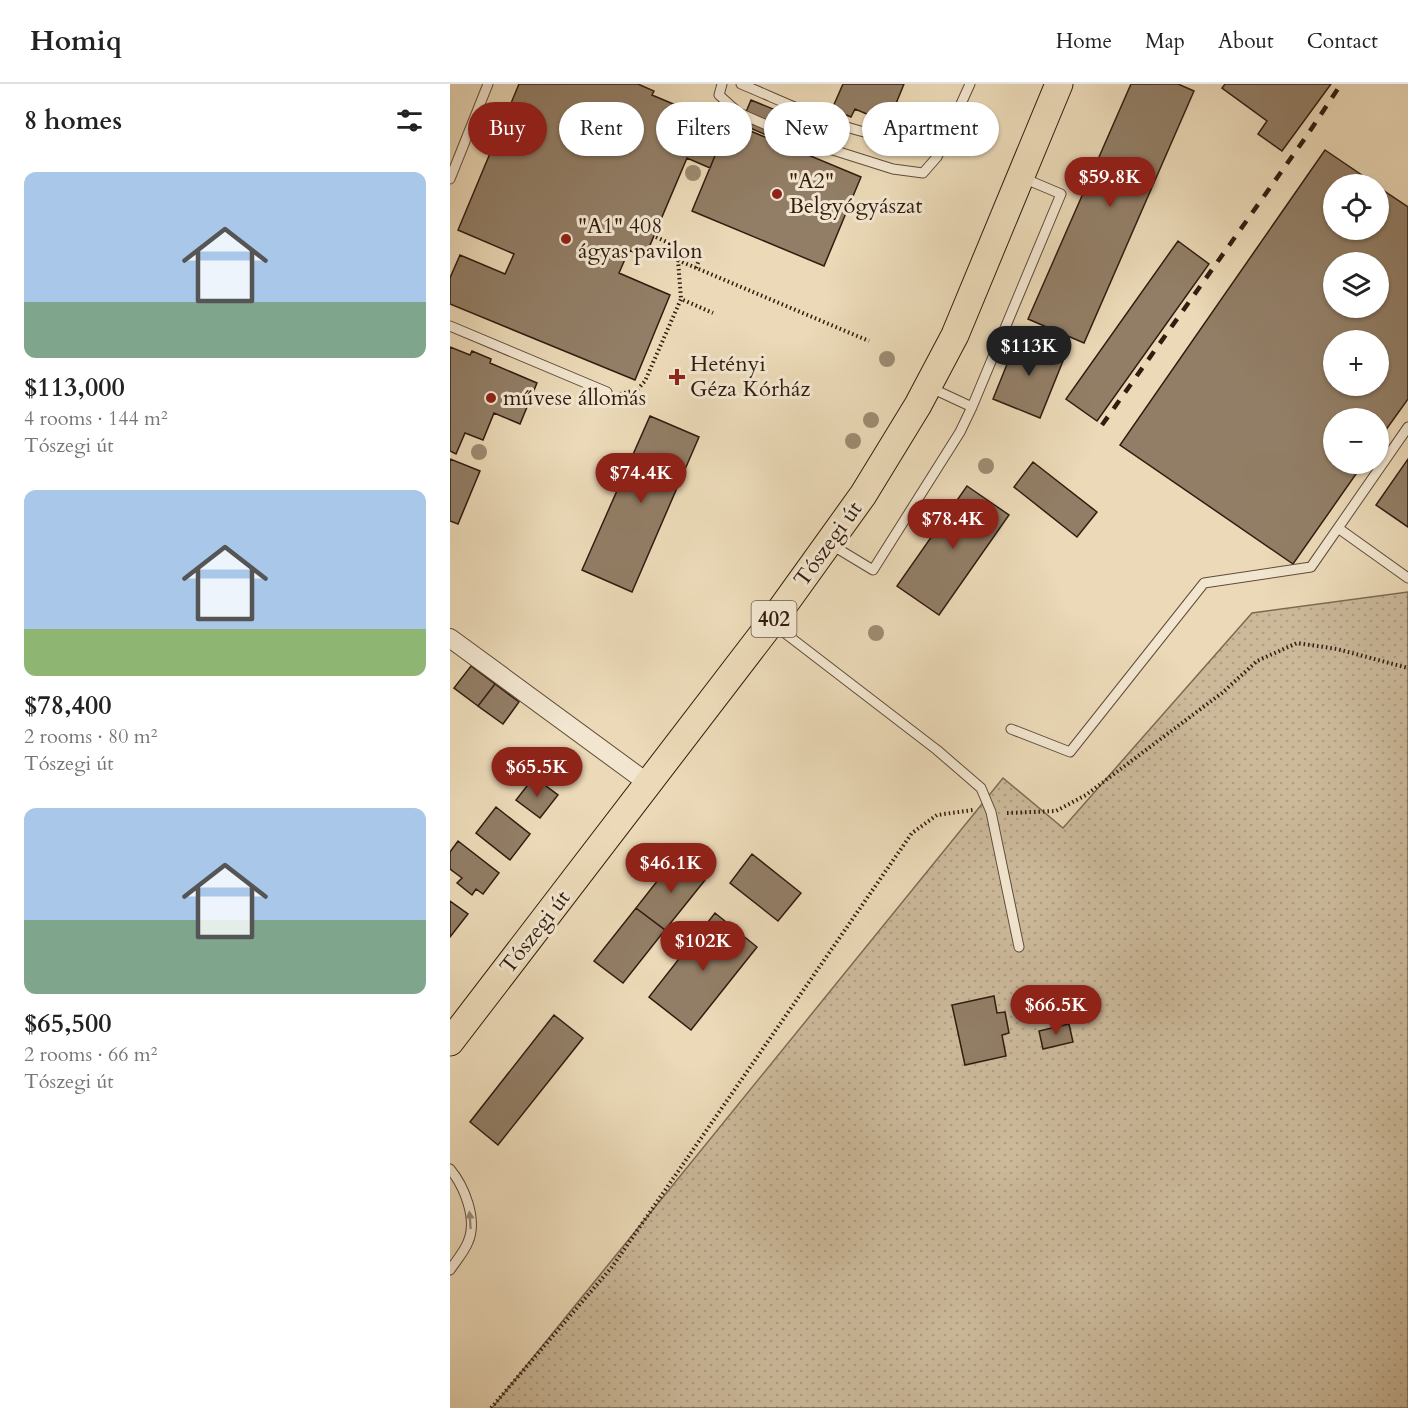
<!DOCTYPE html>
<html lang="en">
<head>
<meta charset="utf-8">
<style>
  body { margin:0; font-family:Cardo,serif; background:#f2f2f2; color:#222; height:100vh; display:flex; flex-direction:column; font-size:22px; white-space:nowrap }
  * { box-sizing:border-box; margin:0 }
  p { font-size:20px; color:#767676 }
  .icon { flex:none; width:33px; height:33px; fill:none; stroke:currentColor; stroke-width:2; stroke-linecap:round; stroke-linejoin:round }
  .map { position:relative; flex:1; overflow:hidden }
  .side { display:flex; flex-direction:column; background:#fff; width:450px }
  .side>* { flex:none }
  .banner { position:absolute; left:18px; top:18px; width:570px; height:54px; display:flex; gap:12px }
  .controls { position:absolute; left:873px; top:90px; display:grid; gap:12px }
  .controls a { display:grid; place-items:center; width:66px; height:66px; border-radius:50%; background:#fff; box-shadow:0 2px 4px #0004; font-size:30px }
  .price { position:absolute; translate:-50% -51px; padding:0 14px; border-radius:21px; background:#8f2418; color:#fff; font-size:20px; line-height:39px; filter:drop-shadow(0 2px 3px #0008) }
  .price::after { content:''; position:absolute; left:50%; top:36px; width:18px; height:14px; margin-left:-9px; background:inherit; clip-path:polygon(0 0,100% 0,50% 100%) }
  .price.on { background:#222; color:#fff }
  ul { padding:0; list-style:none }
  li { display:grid; align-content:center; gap:12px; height:318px; padding:0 24px }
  li span { display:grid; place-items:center; height:186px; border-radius:12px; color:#555 }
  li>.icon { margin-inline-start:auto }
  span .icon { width:108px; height:108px; fill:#fffc; stroke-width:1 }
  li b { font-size:26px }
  h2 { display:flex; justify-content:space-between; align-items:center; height:72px; padding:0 24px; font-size:26px }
  .pill { padding:0 21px; border-radius:27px; background:#fff; box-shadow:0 2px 4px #0004; font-size:21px; line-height:54px }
  .pill.on { background:#8f2418; color:#fff }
  header { display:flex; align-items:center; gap:36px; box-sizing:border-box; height:84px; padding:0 30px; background:#fff; border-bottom:2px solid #e0e0e0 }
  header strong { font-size:28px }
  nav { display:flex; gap:33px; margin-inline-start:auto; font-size:21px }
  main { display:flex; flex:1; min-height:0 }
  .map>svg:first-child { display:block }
  .grass { fill:url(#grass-dots); stroke:#7e6a54; stroke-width:1.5 }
  .building { fill:#927e66; stroke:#311c0f; stroke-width:1.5; fill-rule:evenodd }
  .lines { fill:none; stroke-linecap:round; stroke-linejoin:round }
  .lane-casing { stroke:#604b39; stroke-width:11 }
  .street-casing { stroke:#604b39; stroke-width:20 }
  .primary-casing { stroke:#311c0f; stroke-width:29 }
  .path { stroke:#311c0f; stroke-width:4; stroke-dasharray:1.5 3; stroke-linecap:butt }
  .lane { stroke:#f2e6d0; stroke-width:9 }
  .street { stroke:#f2e6d0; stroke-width:18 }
  .primary { stroke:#ebd9b7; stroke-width:27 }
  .rail { stroke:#311c0f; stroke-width:4.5; stroke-dasharray:10 10; stroke-linecap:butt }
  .tree { fill:#9e8b72 }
  .oneway { fill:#9b8b79 }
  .poi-dot { fill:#8f2418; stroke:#f2e6d0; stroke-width:2 }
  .labels { text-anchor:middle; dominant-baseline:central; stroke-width:6; stroke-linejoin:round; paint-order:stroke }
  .shield { fill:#f2e6d0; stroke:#6b5949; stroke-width:1.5 }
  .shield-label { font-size:21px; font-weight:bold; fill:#311c0f }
  .poi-label { font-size:22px; fill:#311c0f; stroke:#f2e6d0; text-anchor:start }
  .street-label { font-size:22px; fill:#311c0f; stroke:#f2e6d0 }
</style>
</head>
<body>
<header>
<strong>Homiq</strong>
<nav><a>Home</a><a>Map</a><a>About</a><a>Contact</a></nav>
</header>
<main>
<section class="side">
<h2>8 homes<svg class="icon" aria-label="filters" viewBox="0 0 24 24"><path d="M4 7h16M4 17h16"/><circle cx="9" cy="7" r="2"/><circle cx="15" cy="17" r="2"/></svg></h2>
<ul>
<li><span style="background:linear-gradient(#a9c7e8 70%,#7fa58c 0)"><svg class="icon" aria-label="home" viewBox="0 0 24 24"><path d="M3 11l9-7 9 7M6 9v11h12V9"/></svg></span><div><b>$113,000</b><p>4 rooms · 144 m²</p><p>Tószegi út</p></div></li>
<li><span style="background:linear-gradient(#a9c7e8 75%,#8fb573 0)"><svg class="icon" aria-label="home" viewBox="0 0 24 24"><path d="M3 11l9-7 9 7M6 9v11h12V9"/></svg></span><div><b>$78,400</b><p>2 rooms · 80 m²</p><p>Tószegi út</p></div></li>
<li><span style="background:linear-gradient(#a9c7e8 60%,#7fa58c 0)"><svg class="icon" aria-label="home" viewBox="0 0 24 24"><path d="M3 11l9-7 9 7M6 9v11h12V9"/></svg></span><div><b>$65,500</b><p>2 rooms · 66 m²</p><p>Tószegi út</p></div></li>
</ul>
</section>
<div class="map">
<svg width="958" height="1324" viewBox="0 0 958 1324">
  <defs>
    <pattern id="grass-dots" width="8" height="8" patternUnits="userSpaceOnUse" patternTransform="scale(1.5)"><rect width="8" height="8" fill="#cbb99a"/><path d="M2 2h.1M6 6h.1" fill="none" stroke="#af9e84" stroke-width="1.8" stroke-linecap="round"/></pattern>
  </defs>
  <rect width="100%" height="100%" fill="#ebd9b7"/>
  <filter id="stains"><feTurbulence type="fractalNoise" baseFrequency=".00333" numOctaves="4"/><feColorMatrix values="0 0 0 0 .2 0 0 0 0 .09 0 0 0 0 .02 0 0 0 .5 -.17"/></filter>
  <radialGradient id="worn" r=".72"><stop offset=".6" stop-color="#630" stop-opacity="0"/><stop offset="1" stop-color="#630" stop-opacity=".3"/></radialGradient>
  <!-- grass -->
  <path class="grass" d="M 958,508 L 958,1324 L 42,1324 L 553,694 L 613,744 L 802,529 Z"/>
  <!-- building -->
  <path class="building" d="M 69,0 L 188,0 L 204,7 L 202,11 L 254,33 L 246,52 L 269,62 L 260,84 L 237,74 L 195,173 L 179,166 L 169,189 L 220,211 L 185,296 L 0,220 L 0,194 L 10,171 L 55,190 L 64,170 L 8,146 Z
    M 393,0 L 454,0 L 438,39 L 405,25 L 401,33 L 382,25 Z
    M 681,0 L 728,0 L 744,7 L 634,259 L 578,235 Z
    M 775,0 L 881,0 L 832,67 L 808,50 L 817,37 L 772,4 Z
    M 301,16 L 357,39 L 346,64 L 291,40 Z
    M 279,38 L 411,93 L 374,182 L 242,127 Z
    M 875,66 L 925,100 L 884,100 L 884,146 L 928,146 L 928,103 L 958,123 L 958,315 L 928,357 L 928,334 L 884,334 L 884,380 L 913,380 L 843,480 L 670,361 ZM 884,178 L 928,178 L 928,224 L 884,224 ZM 884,256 L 928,256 L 928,302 L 884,302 Z
    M 728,157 L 759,180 L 647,337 L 616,315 Z
    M 568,253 L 615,272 L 590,334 L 543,315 Z
    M 0,263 L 20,271 L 22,267 L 41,275 L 40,279 L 87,299 L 70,340 L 44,329 L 33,356 L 15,349 L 6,370 L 0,367 Z
    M 200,332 L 249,353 L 182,508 L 132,486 Z
    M 0,375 L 30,387 L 8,440 L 0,437 Z
    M 958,375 L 958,443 L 926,421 Z
    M 583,378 L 647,428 L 627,453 L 564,403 Z
    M 517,402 L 559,431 L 489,531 L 447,502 Z
    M 21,582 L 45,600 L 28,622 L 4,604 Z
    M 45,600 L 69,618 L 53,640 L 28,622 Z
    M 84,693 L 108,711 L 90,734 L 66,716 Z
    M 46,723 L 80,750 L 60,776 L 26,749 Z
    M 8,757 L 49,789 L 33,810 L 26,805 L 22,811 L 7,799 L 12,794 L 0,785 L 0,768 Z
    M 302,770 L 351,809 L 328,837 L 280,799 Z
    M 226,773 L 255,796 L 215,846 L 186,824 Z
    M 0,817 L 18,830 L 0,853 Z
    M 186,824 L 215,846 L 173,899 L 144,877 Z
    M 265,829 L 307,863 L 241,946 L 199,913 Z
    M 544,912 L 547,929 L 555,928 L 559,949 L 552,951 L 556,972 L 515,981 L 502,921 Z
    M 104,931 L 133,954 L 48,1061 L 20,1038 Z
    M 619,940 L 623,958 L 593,965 L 589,947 Z"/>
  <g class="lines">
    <defs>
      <path id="lane" d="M 272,0 L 269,11 L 289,29 L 351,56 L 443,85 L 473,89 L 487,73 L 520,0
        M 291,0 C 340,20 408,56 462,54 C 478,53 491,46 504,38
        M 374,63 L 383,39
        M 0,95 L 38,0
        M 0,242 L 157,308
        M 479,303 L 522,323 L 611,110 L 573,94
        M 888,444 L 958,494
        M 380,460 L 423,486 L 510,348 L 522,323
        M 323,540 L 487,666 L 531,704 L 541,728 L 569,863
        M 561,645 L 620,668 L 754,499 L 861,483 L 958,343
        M 0,1085 C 14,1102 28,1135 18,1158 C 14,1168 6,1177 0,1186"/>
      <path id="street" d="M 0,554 L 199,700"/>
      <path id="primary" d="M 0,958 L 321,539 L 413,411 L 468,321 L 505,251 L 609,0"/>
    </defs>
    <!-- lane casing -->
    <use href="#lane" class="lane-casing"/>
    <!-- street casing -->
    <use href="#street" class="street-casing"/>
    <!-- primary casing -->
    <use href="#primary" class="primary-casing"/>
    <!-- path -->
    <path class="path" d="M 206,153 L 250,173 L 246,184
      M 199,164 L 419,257
      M 228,176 L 231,215
      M 170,310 L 187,306 L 195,297 L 231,215 L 263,229
      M 557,729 L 606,727 L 636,711 L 772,609 L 807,577 L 847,559 L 887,565 L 958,584
      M 41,1324 L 162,1183 L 462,749 L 487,731 L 523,726"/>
    <!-- lane -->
    <use href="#lane" class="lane"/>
    <!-- street -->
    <use href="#street" class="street"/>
    <!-- primary -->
    <use href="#primary" class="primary"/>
    <!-- rail -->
    <path class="rail" d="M 652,341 L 858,50 L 891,0"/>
  </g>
  <!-- trees -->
  <g class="tree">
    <circle cx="243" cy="89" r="8"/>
    <circle cx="437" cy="275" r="8"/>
    <circle cx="421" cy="336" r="8"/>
    <circle cx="403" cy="357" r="8"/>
    <circle cx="29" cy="368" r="8"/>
    <circle cx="536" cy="382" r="8"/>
    <circle cx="426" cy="549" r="8"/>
  </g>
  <!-- one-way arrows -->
  <defs><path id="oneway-solid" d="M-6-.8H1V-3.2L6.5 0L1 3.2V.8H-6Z" transform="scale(1.5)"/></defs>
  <use class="oneway" href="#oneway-solid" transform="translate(20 1136) rotate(-94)"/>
  <!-- markers -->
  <g class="poi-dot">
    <circle cx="327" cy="110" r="6"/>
    <circle cx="116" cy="155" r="6"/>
    <path d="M224 284h6v6h6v6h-6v6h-6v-6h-6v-6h6z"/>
    <circle cx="41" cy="314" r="6"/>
  </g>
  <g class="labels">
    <!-- shield labels -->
    <rect class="shield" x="301.5" y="517" width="45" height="36" rx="4.5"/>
    <g class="shield-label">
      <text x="324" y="535">402</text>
    </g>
    <!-- poi labels -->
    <g class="poi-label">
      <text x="339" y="97">"A2"<tspan x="339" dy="25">Belgyógyászat</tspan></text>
      <text x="128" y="142">"A1" 408<tspan x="128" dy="25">ágyas pavilon</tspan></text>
      <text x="240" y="280">Hetényi<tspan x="240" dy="25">Géza Kórház</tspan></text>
      <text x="53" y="314">művese állomás</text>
    </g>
    <!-- street labels -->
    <g class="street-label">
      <text transform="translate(378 460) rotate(-54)">Tószegi út</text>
      <text transform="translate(85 848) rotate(-52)">Tószegi út</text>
    </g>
  </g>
  <rect width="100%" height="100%" filter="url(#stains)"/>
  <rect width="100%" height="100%" fill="url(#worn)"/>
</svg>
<div class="controls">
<a><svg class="icon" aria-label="locate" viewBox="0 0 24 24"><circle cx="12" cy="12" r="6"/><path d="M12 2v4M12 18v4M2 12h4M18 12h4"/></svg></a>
<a><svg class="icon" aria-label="layers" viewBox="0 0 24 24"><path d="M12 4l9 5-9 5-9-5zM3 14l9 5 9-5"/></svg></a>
<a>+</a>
<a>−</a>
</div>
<b class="price" style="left:660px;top:124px">$59.8K</b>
<b class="price on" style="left:579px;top:293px">$113K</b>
<b class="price" style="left:191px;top:420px">$74.4K</b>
<b class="price" style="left:503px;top:466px">$78.4K</b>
<b class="price" style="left:87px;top:714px">$65.5K</b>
<b class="price" style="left:221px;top:810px">$46.1K</b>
<b class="price" style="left:253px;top:888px">$102K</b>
<b class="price" style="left:606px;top:952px">$66.5K</b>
<div class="banner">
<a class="pill on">Buy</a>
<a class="pill">Rent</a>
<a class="pill">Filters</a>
<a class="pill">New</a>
<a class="pill">Apartment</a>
</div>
</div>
</main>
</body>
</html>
